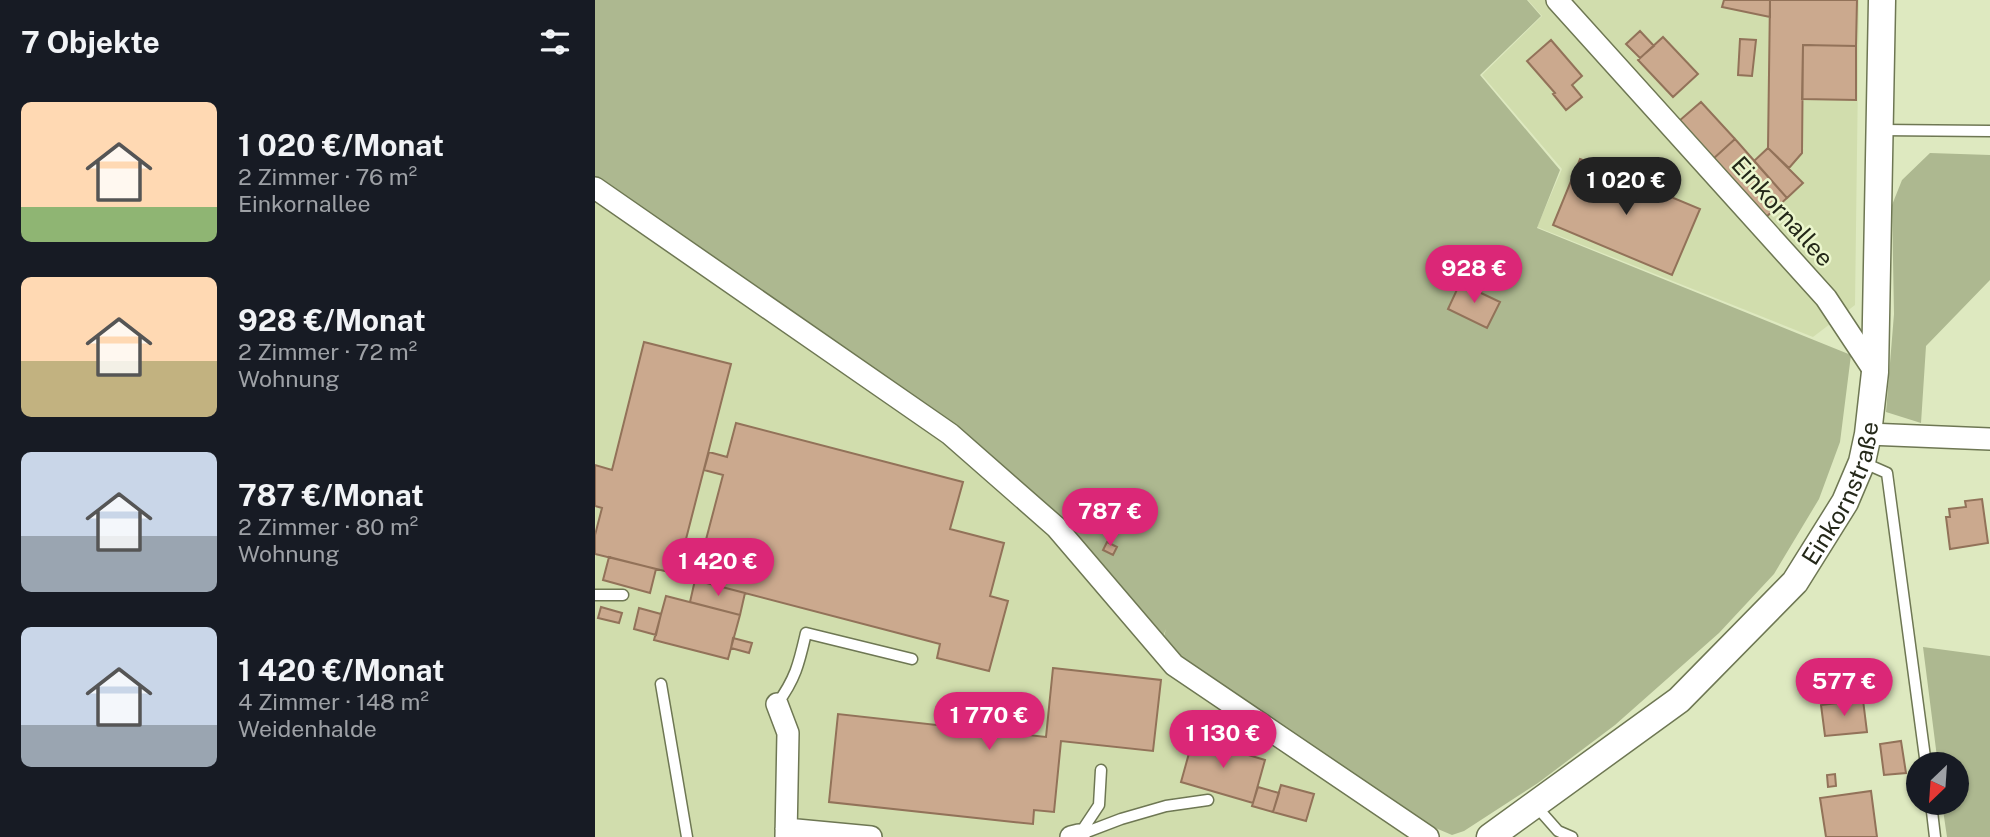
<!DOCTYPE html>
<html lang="de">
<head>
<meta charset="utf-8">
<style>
  body { margin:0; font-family:"Public Sans",sans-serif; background:#242831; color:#f1f3f6; height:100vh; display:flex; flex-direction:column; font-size:26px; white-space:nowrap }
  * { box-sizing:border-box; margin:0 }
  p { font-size:23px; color:#9ea1a6 }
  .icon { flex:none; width:38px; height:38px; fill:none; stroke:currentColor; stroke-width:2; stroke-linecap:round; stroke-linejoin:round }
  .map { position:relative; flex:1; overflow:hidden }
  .drawer { display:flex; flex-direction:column; background:#171b24; width:595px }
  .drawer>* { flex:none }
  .needle { width:46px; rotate:205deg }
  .controls { position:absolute; left:1311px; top:752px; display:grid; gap:14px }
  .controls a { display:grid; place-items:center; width:63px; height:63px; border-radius:50%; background:#171b24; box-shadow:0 2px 5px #0004; font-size:35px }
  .price { position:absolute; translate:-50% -60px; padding:0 16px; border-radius:24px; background:#db2777; color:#fff; font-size:23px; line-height:46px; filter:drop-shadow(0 2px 4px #0008) }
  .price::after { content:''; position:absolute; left:50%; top:42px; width:21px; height:16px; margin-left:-10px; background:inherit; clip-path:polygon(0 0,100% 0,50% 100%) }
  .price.selected { background:#222; color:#fff }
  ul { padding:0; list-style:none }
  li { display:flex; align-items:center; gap:21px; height:175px; padding:0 21px }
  li span { display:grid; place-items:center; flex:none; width:196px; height:140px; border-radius:10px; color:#555 }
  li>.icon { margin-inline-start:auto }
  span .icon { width:84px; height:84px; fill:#fffc; stroke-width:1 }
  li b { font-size:30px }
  h2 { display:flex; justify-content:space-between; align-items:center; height:84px; padding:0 21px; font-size:30px }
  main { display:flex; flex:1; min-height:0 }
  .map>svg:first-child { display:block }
  .built { fill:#d1ddad }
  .green { fill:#adb890 }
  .building { fill:#cba98e; stroke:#927259; stroke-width:2 }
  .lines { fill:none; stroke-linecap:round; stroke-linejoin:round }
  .service-casing { stroke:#6e7753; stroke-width:13 }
  .minor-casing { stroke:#6e7753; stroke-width:24 }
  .tertiary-casing { stroke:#6e7753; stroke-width:29 }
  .service { stroke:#fff; stroke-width:10 }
  .minor { stroke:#fff; stroke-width:21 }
  .tertiary { stroke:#fff; stroke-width:26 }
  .labels { text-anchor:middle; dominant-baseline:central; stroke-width:5; stroke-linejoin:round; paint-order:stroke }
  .street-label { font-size:24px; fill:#242819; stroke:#ebf6cd }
</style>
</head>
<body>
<main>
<section class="drawer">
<h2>7 Objekte<svg class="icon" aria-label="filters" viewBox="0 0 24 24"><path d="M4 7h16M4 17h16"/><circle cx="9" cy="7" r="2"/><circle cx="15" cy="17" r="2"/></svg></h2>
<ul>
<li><span style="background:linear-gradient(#ffd9b3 75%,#8fb573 0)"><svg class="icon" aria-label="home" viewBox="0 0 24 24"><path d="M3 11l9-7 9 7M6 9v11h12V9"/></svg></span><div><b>1 020 €/Monat</b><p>2 Zimmer · 76 m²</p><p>Einkornallee</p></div></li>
<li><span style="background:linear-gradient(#ffd9b3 60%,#c2b280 0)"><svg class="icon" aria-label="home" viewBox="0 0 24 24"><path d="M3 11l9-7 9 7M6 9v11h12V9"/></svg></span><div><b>928 €/Monat</b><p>2 Zimmer · 72 m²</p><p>Wohnung</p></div></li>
<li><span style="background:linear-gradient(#c9d6e8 60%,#9aa5b1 0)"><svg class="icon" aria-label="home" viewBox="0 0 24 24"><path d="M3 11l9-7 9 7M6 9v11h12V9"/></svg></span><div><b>787 €/Monat</b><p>2 Zimmer · 80 m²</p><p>Wohnung</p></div></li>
<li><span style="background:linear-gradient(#c9d6e8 70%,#9aa5b1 0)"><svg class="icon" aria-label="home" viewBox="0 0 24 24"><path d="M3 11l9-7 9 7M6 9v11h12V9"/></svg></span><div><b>1 420 €/Monat</b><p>4 Zimmer · 148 m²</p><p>Weidenhalde</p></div></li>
</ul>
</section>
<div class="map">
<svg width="1395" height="837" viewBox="0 0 1395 837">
  <rect width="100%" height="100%" fill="#dee9c0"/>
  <!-- built -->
  <path class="built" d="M 933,0 L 1264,0 L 1260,305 L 1218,337 L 942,227 L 967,169 L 887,75 L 947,16 Z
    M 0,186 L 392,467 L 579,665 L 821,837 L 0,837 Z"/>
  <!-- green -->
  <path class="green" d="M 0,0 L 932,0 L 946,16 L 885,75 L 965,170 L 942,228 L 1256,355 L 1245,442 L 1224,499 L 1179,574 L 1124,633 L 1020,725 L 943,783 L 869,831 L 857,835 L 831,824 L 623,687 L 567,643 L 571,629 L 565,644 L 466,518 L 0,180 Z
    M 1335,153 L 1395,155 L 1395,280 L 1331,346 L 1326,423 L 1291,412 L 1299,314 L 1297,205 L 1307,180 Z
    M 1328,647 L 1395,656 L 1395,837 L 1352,837 L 1347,803 L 1362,803 L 1362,765 L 1343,765 Z"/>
  <!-- building -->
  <path class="building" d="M 1129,0 L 1175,0 L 1175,17 L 1127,7 Z
    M 1175,0 L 1262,0 L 1261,46 L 1208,45 L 1207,153 L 1194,168 L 1173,148 Z
    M 1045,31 L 1059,46 L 1045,58 L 1031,44 Z
    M 1068,37 L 1103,74 L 1078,97 L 1043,60 Z
    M 1145,39 L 1161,40 L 1157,76 L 1143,75 Z
    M 956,40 L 987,76 L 977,85 L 987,97 L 971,110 L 958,94 L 960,93 L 932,61 Z
    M 1208,45 L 1261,46 L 1261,100 L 1207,99 Z
    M 1106,102 L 1140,139 L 1118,159 L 1084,121 Z
    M 1140,139 L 1192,198 L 1170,218 L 1118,159 Z
    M 1173,148 L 1208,183 L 1192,198 L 1159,161 Z
    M 985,159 L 1105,209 L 1077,275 L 958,225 Z
    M 865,283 L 905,302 L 892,328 L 853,309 Z
    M 49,342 L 136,364 L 82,574 L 0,554 L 0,535 L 7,508 L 0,506 L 0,465 L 17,470 Z
    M 141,423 L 368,482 L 355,529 L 409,543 L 395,596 L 413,601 L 394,671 L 342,658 L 345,644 L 100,580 L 103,568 L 85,563 L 90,546 L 108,551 L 128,475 L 109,470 L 114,452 L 132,457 Z
    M 1387,499 L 1393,543 L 1355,549 L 1351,517 L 1355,517 L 1354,509 L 1371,507 L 1370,501 Z
    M 512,542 L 522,547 L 518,555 L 508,550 Z
    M 14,557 L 61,569 L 55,593 L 8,580 Z
    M 100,580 L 150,593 L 145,615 L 95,602 Z
    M 71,596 L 145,615 L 133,659 L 59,640 Z
    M 6,607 L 27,613 L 24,623 L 3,618 Z
    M 44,608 L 66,614 L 61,635 L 39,629 Z
    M 138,638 L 157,643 L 154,653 L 136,648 Z
    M 458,668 L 566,680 L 558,751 L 466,741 L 459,812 L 439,810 L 438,824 L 234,802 L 243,714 L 451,737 Z
    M 1268,700 L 1272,732 L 1230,736 L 1226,705 Z
    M 615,734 L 629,738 L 627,747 L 670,760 L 658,803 L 586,782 L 598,739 L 612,743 Z
    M 1306,741 L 1311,773 L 1289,775 L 1285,744 Z
    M 1240,774 L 1241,786 L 1233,787 L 1232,775 Z
    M 686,785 L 719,794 L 711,821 L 678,812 Z
    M 663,787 L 684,793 L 678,812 L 657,806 Z
    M 1276,791 L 1282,837 L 1231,837 L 1225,798 Z"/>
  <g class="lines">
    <defs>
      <path id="service" d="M 1285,130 L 1395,131
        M 1267,462 L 1292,473 L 1331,765
        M 0,595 L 28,595
        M 66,684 L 92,837
        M 182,704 C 201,678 204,663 211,633 L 317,659
        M 1336,803 L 1340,837
        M 940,805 L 963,831 L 977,837
        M 484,835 L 526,819 L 571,806 L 613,800
        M 484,835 L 504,805 L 506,770"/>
      <path id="minor" d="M 962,0 L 1231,298 L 1280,372
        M 0,188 L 355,434 L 461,527 L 579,665 L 833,837
        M 1273,434 L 1395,439
        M 182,704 L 193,733 L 191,837
        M 191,829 L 276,837
        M 476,837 L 484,835"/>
      <g id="tertiary">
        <path id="s1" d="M 895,837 L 1084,700 L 1200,582 L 1250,502 L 1267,462 L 1273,434 L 1280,372 L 1287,0"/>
      </g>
    </defs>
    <!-- service casing -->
    <use href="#service" class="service-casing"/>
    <!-- minor casing -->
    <use href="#minor" class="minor-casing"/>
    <!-- tertiary casing -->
    <use href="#tertiary" class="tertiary-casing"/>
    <!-- service -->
    <use href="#service" class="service"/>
    <!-- minor -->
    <use href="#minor" class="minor"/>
    <!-- tertiary -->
    <use href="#tertiary" class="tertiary"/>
  </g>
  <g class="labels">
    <!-- street labels -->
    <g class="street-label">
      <text transform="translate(1188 211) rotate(48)">Einkornallee</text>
      <text stroke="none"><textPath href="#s1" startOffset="500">Einkornstraße</textPath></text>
    </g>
  </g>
</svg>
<div class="controls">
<a><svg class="needle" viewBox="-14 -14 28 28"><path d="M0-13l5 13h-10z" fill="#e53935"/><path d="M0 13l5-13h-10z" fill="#9ea1a6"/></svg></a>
</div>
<b class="price selected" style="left:1031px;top:217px">1 020 €</b>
<b class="price" style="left:879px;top:305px">928 €</b>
<b class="price" style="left:515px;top:548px">787 €</b>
<b class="price" style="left:123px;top:598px">1 420 €</b>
<b class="price" style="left:1249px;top:718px">577 €</b>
<b class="price" style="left:394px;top:752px">1 770 €</b>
<b class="price" style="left:628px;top:770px">1 130 €</b>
</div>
</main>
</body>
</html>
